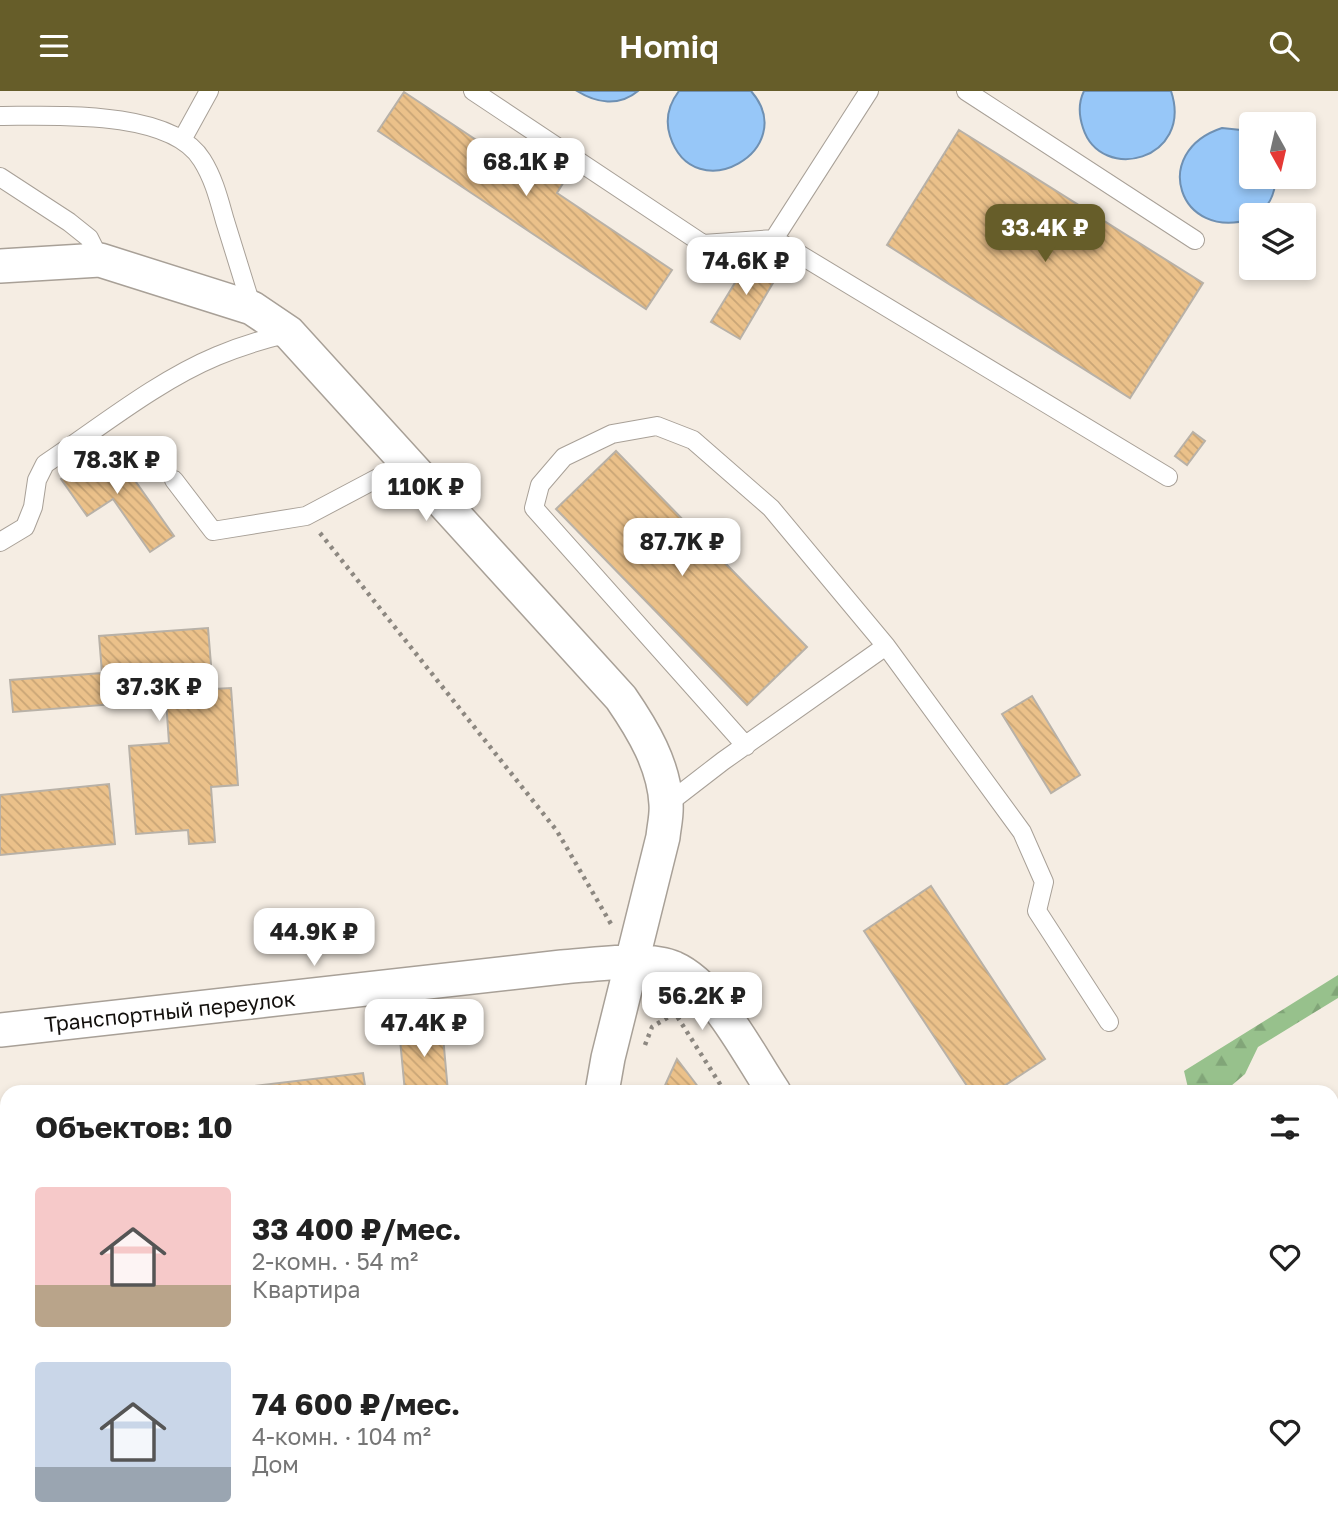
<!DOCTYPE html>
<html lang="ru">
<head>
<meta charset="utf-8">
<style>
  body { margin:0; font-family:"Golos Text",sans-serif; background:#f2f2f2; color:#222; height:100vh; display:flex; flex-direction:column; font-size:26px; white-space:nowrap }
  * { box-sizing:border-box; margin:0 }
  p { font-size:23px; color:#767676 }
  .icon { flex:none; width:38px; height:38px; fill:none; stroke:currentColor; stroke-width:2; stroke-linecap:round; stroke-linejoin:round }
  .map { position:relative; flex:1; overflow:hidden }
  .drawer { position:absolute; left:0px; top:994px; width:1339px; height:448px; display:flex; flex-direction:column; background:#fff; border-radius:21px 21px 0 0; box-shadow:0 4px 10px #0003 }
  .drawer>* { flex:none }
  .needle { width:46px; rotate:172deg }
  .fabs { position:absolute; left:1239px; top:21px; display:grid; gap:14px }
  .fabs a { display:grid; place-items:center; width:77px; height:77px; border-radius:7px; background:#fff; box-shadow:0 4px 10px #0003; font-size:35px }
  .price { position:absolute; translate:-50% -60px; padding:0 16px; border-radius:14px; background:#fff; color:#222; font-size:23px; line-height:46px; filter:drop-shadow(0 2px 4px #0008) }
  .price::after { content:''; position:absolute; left:50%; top:42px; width:21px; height:16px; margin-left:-10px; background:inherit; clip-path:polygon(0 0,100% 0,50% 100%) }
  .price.on { background:#665d29; color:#fff }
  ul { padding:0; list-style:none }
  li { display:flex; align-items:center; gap:21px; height:175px; padding:0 35px }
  li span { display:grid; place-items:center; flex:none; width:196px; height:140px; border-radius:7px; color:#555 }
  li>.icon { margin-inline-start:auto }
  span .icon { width:84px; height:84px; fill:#fffc; stroke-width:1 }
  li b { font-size:30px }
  h2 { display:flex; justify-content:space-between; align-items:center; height:84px; padding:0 35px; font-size:30px }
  header { display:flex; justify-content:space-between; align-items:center; height:91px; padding:0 35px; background:#665d29; color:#fff; font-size:32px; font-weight:600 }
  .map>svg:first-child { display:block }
  .forest { fill:url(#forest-firs) }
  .water { fill:#97c7f8; stroke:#6f90b2; stroke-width:2 }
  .building { fill:url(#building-back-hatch); stroke:#b8b1a7; stroke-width:2 }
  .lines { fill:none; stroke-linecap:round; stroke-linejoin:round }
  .lane-casing { stroke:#a8a097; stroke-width:20 }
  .street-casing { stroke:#a8a097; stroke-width:36 }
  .path { stroke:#8d8881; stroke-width:4.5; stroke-dasharray:3.5 5; stroke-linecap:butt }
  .lane { stroke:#fff; stroke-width:18 }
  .street { stroke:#fff; stroke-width:33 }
  .labels { text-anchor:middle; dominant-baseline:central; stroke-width:7; stroke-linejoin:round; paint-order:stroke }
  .street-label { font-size:21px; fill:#13100d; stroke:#fff }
</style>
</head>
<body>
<header><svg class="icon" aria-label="menu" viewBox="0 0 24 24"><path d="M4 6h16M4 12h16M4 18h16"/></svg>Homiq<svg class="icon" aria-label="search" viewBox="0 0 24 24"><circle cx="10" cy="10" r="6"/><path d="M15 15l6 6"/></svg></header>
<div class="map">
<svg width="1338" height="1442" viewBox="0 0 1338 1442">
  <defs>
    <pattern id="forest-firs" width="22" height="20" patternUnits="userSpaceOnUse" patternTransform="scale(1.75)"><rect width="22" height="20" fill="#97c18c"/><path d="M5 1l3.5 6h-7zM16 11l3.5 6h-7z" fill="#81a578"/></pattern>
    <pattern id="building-back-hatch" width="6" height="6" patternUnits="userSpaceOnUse" patternTransform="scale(1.75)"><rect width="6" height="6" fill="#ebc18a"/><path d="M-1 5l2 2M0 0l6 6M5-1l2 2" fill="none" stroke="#c9a576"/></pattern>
  </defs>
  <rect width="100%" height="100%" fill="#f5ede3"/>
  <!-- forest -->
  <path class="forest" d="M 1338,884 L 1338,907 L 1258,956 L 1245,983 L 1224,1001 L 1189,1001 L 1184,980 Z"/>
  <!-- water -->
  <path class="water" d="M 577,0 L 638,0 C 619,16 596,12 577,0 Z
    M 679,0 L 751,0 C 802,58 694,120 670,45 C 665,29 669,13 679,0 Z
    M 1084,0 L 1171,0 C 1194,69 1101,93 1083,37 C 1079,25 1078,12 1084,0 Z
    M 1222,37 L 1241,39 L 1251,44 L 1251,86 L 1276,86 C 1275,102 1269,121 1251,124 L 1251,128 C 1179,151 1149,61 1222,37 Z"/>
  <!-- building -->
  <path class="building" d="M 404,1 L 502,66 L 511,53 L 565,89 L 557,102 L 672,179 L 646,218 L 378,40 Z
    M 959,39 L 1203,192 L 1130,307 L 887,154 Z
    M 752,164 L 780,180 L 740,248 L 711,231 Z
    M 1193,341 L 1205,350 L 1187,374 L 1175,365 Z
    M 110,354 L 174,445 L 150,461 L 113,408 L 87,425 L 61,388 Z
    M 616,360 L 807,556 L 747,614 L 556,418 Z
    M 208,537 L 213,598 L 231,597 L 238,694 L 211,696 L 215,751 L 189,753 L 188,739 L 136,743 L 129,655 L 169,652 L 166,609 L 13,621 L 10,589 L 102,582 L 99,545 Z
    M 1032,605 L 1080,684 L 1051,702 L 1002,623 Z
    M 109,693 L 115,753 L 0,764 L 0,704 Z
    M 931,795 L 1045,968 L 995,1001 L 971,1001 L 864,840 Z
    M 442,934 L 448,1001 L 405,1001 L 399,938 Z
    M 677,968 L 702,1001 L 662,1001 Z
    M 363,982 L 366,1001 L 204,1001 Z
    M 1338,1074 L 1338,1442 L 1298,1442 L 1299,1435 L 1332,1435 L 1332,1126 Z
    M 0,1211 L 7,1236 L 7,1308 L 0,1310 Z
    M 703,1435 L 836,1435 L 841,1442 L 693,1442 Z
    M 1207,1435 L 1260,1435 L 1260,1442 L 1207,1442 Z"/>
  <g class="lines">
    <defs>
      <path id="lane" d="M 473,0 L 703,153 L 774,148 L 1168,386
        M 966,0 L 1195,149
        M 0,25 C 52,25 171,18 202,69 C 214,88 219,109 225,130 C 234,159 243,188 252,217
        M 182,49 L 209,0
        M 0,86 L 69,131 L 89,147 L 100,169
        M 774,148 L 869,0
        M 174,389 L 213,440 L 306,425 L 408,371
        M 0,451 L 25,436 L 33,416 L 37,389 L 45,373 C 99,337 157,290 217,265 C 241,255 264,248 289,242
        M 746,655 L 534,417 L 540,394 L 564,366 L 612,343 L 657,335 L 693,349 L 771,417 L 886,555 L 1022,741 L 1044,791 L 1037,820 L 1109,931
        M 666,714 L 723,670 L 886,555
        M 859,1435 L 863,1442
        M 982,1442 L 992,1435"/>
      <path id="street" d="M 0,175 L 100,169 L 252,217 L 289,242 L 621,607 C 643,639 664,674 666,713 C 667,724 664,735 663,746 L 608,967 L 602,1001
        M 0,939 L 562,876 C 590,874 649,865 674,877 C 715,895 749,964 774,1001
        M 620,1435 L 621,1442
        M 1061,1435 L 1066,1442"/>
    </defs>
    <!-- lane casing -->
    <use href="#lane" class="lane-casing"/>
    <!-- street casing -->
    <use href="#street" class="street-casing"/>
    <!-- path -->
    <path class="path" d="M 320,442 L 557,740 L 611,833
      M 664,909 L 675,922
      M 645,954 L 652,936 L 675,922 L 725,1001"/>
    <!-- lane -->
    <use href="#lane" class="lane"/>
    <!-- street -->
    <use href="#street" class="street"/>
  </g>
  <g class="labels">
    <!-- street labels -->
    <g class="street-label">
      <text transform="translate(170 920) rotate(-6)">Транспортный переулок</text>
    </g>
  </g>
</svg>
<div class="fabs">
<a><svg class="needle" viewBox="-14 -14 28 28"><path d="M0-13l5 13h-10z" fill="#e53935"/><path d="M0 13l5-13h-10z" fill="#767676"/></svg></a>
<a><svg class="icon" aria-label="layers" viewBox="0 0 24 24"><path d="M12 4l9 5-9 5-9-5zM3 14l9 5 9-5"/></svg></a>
</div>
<b class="price" style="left:526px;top:107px">68.1K ₽</b>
<b class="price on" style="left:1045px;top:173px">33.4K ₽</b>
<b class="price" style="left:746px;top:206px">74.6K ₽</b>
<b class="price" style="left:117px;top:405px">78.3K ₽</b>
<b class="price" style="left:426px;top:432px">110K ₽</b>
<b class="price" style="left:682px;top:487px">87.7K ₽</b>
<b class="price" style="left:159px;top:632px">37.3K ₽</b>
<b class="price" style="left:314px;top:877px">44.9K ₽</b>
<b class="price" style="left:702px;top:941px">56.2K ₽</b>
<b class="price" style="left:424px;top:968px">47.4K ₽</b>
<section class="drawer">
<h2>Объектов: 10<svg class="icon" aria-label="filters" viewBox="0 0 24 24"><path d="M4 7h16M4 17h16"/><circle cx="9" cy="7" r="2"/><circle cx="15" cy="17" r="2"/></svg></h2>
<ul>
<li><span style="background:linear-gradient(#f6c9c9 70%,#b9a48a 0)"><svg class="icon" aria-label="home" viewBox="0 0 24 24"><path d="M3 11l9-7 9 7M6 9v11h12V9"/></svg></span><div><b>33 400 ₽/мес.</b><p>2-комн. · 54 m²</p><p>Квартира</p></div><svg class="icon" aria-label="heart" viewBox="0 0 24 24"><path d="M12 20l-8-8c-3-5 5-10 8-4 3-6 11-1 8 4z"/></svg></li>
<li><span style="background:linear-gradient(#c9d6e8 75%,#9aa5b1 0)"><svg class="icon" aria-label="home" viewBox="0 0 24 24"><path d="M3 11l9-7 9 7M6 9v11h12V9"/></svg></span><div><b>74 600 ₽/мес.</b><p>4-комн. · 104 m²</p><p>Дом</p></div><svg class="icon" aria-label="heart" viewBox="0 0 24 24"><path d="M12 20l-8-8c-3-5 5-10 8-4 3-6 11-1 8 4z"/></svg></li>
</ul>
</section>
</div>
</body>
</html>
